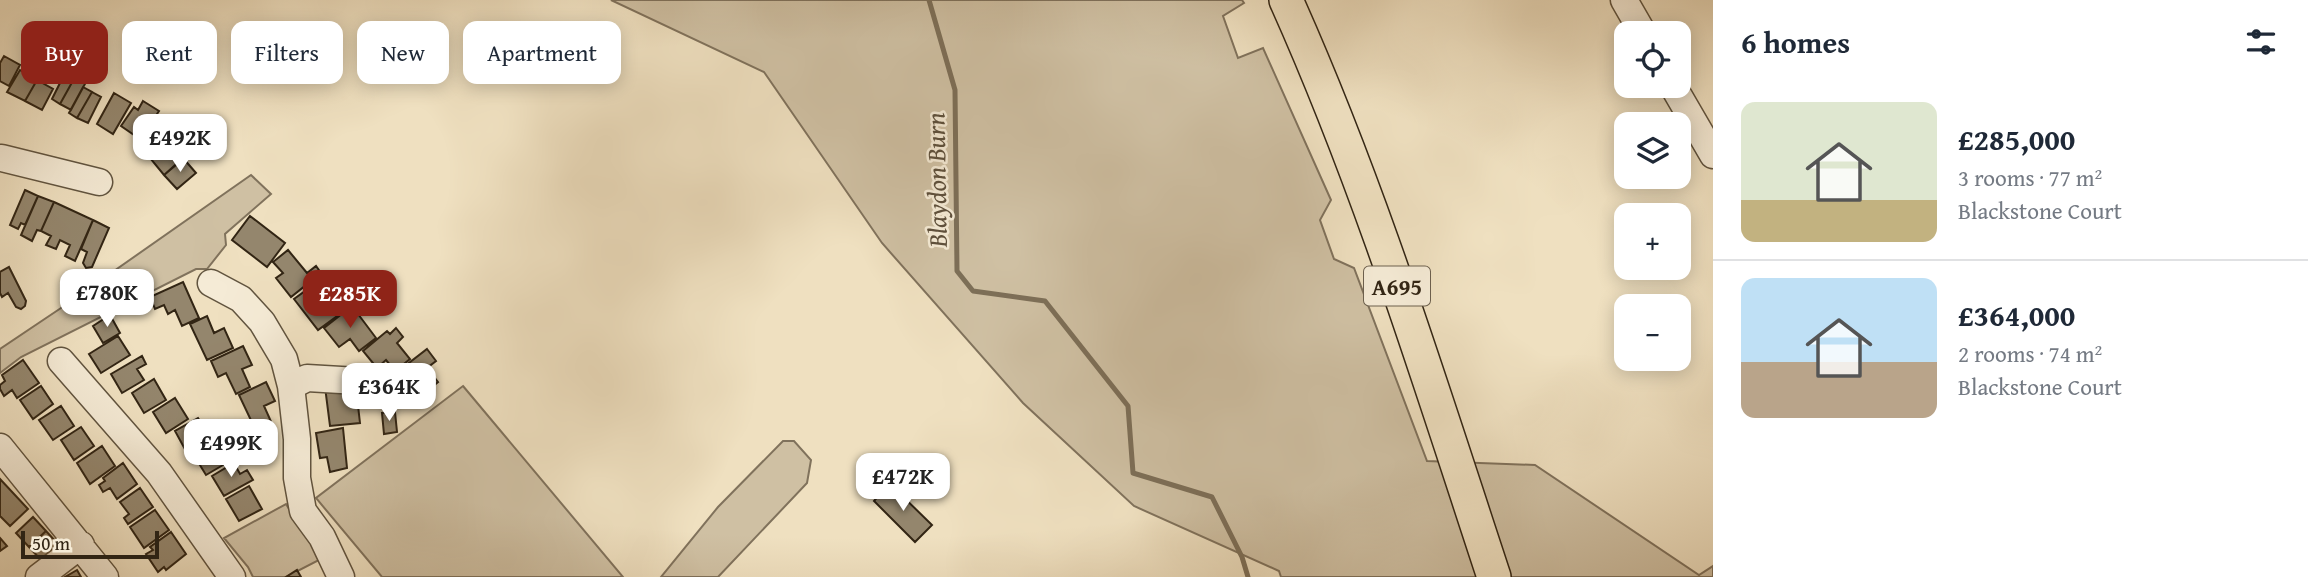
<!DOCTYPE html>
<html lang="en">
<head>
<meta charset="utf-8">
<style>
  body { margin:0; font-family:"Gentium Book Plus",serif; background:#f2f2f3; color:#1f2937; height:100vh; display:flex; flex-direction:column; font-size:26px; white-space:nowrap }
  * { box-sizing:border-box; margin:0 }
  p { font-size:23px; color:#747a83 }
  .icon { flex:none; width:38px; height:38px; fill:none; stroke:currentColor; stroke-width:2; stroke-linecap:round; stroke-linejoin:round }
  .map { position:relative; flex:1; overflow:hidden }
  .drawer { display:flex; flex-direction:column; background:#fff; width:595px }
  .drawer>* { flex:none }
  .guide { position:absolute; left:21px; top:21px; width:665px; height:63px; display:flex; gap:14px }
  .fabs { position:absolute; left:1614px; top:21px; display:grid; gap:14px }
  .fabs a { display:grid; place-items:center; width:77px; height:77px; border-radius:14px; background:#fff; box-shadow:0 4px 18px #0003; font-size:35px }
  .scale { position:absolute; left:21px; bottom:18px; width:138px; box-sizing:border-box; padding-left:7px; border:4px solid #322514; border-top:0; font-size:19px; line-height:24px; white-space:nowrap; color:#322514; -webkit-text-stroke:5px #f5ebd6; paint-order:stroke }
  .price { position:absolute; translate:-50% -60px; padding:0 16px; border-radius:14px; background:#fff; color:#222; font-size:23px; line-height:46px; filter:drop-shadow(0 2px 4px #0008) }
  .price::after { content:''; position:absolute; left:50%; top:42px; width:21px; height:16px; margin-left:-10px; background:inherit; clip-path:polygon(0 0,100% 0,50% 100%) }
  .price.active { background:#8f2418; color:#fff }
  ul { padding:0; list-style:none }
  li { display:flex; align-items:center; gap:21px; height:175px; padding:0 28px }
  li+li { border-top:2px solid #e0e1e3 }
  li span { display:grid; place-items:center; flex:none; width:196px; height:140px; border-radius:14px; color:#555 }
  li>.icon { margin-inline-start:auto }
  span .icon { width:84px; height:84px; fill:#fffc; stroke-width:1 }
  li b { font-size:30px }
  h2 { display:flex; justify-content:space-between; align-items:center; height:84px; padding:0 28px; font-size:30px }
  .tag { padding:0 24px; border-radius:14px; background:#fff; box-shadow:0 4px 18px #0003; font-size:24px; line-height:63px }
  .tag.active { background:#8f2418; color:#fff }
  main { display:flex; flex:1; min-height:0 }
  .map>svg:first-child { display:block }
  .green { fill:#cfc0a3; stroke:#80725c; stroke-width:2 }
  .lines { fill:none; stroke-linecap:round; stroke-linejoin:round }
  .stream { stroke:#7d6f58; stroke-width:5 }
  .building { fill:#94866d; stroke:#322514; stroke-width:2 }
  .minor-casing { stroke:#61543f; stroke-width:29 }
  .major-casing { stroke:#322514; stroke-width:36 }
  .minor { stroke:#f5ebd6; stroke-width:26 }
  .major { stroke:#efe0c0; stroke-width:33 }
  .labels { text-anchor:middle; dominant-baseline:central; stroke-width:5; stroke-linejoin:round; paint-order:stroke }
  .shield { fill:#f5ebd6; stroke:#6c604e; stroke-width:2 }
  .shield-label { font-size:23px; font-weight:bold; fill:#322514 }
  .water-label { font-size:26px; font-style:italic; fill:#5e503c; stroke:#f5ebd6 }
</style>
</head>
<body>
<main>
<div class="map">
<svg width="1713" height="577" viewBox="0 0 1713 577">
  <rect width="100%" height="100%" fill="#efe0c0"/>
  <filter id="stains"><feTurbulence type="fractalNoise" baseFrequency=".00286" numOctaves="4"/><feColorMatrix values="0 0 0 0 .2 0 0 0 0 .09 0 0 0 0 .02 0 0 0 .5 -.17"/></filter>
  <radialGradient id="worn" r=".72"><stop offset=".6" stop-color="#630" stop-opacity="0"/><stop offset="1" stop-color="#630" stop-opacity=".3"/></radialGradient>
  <!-- green -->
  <path class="green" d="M 611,0 L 1242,0 L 1244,3 L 1223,16 L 1238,58 L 1263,48 L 1331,200 L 1320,220 L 1334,259 L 1354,268 L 1427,461 L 1535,465 L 1699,575 L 1713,566 L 1713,577 L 1281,577 L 1279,571 L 1134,506 L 1023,403 L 882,243 L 764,72 Z
    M 251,175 L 271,194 L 225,234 L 226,245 L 207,269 L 196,269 L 21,357 L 0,373 L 0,349 L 64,306 Z
    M 463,386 L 623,577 L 382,577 L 316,498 Z
    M 783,441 L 794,441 L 811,460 L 807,483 L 718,577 L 661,577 L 718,507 Z
    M 286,504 L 294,517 L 312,535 L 319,560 L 286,577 L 253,577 L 248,567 L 224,538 Z"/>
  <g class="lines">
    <!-- stream -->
    <path class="stream" d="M 929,0 L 955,90 L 957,271 L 973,291 L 1045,301 L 1128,406 L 1133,473 L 1212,497 L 1242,557 L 1248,577"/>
  </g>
  <!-- building -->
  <path class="building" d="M 4,56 L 20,65 L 9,86 L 0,81 L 0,63 Z
    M 20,70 L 37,80 L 25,101 L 7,92 Z
    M 66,71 L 75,77 L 60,104 L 52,99 Z
    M 75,77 L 86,82 L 71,110 L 60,104 Z
    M 37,80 L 53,89 L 42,110 L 25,101 Z
    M 83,87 L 92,92 L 77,118 L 69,113 Z
    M 92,92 L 101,97 L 88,123 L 77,118 Z
    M 114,93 L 131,103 L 113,134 L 97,124 Z
    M 143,101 L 159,111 L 140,139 L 121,126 L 134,107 L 138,110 Z
    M 154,119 L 167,128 L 154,148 L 140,139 Z
    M 170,142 L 173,145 L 177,142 L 188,155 L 164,175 L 150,158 Z
    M 183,158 L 196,173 L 177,189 L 164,175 Z
    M 25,190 L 38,196 L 25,225 L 21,223 L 18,229 L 10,225 Z
    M 38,196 L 54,202 L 41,231 L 37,230 L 32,241 L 21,235 Z
    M 54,202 L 93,220 L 75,261 L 65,256 L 70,245 L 60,240 L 56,249 L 46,245 L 51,236 L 41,231 Z
    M 250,216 L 285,243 L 267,267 L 232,240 Z
    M 93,220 L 109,228 L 92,267 L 86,268 L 83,263 L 87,252 L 81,249 Z
    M 288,250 L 307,273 L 316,266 L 321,273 L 291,297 L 276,278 L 283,273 L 273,262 Z
    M 9,267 L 26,301 L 25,306 L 21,309 L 16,307 L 8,293 L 2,297 L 0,293 L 0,272 Z
    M 323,278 L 331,288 L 323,293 L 333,306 L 338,303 L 344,311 L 318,330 L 294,299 Z
    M 183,282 L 199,318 L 182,326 L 175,310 L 168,314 L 164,305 L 155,309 L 150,297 Z
    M 352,306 L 376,338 L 359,351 L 350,339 L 339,347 L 324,328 Z
    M 110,315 L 120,333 L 103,343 L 93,326 Z
    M 207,316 L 214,333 L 224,328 L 233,348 L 207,360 L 190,324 Z
    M 396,328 L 403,337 L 397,343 L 410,359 L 395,371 L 386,360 L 377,368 L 363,351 L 387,331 L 390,334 Z
    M 118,336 L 130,355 L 101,373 L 89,354 Z
    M 243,346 L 252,365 L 242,369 L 250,387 L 236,394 L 226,373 L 218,377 L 211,361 Z
    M 427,349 L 436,361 L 427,368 L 438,382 L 417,399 L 396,373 Z
    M 142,356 L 146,364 L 137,369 L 144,380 L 122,393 L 111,374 Z
    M 23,360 L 39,383 L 17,398 L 12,390 L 4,396 L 0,389 L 0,385 L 5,381 L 2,375 Z
    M 154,379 L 166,400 L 144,413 L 132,393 Z
    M 266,382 L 275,401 L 264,406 L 273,426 L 257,433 L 239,395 Z
    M 342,385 L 344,399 L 357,397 L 360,423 L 330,426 L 325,387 Z
    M 41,386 L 53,404 L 33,419 L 20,400 Z
    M 175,398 L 188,419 L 166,433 L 153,412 Z
    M 61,406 L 74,426 L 53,440 L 39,420 Z
    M 395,412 L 397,432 L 384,434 L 382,413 Z
    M 198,418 L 210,437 L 186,451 L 175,431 Z
    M 81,427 L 94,446 L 74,460 L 61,440 Z
    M 343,428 L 347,468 L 330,472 L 327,457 L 320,458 L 316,433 Z
    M 213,439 L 223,454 L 230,450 L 235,458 L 206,475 L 192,452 Z
    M 102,446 L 115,466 L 90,484 L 77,463 Z
    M 123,463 L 137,484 L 117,499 L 110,488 L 103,492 L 99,485 L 105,481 L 103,478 Z
    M 234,463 L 240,474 L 247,470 L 253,480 L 224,496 L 212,476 Z
    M 0,479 L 28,509 L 10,526 L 0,516 Z
    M 889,483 L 932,525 L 915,542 L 874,501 Z
    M 249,486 L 262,509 L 239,521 L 226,499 Z
    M 140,488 L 153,507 L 128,524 L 124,518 L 129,514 L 120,502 Z
    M 155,510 L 169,530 L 144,548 L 130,527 Z
    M 33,517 L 46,531 L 29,547 L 16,533 Z
    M 46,531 L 58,544 L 41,560 L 29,547 Z
    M 171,532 L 186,554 L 166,570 L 164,567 L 158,572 L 146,554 L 153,550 L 150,547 Z
    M 0,538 L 7,546 L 0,551 Z
    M 77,570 L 81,577 L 65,577 Z
    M 297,570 L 301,577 L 286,577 Z"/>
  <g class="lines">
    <defs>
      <path id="minor" d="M 1624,0 L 1643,33
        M 1673,86 L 1713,155
        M 2,158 L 99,182
        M 211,283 L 241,299 L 262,322 L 284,359 L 291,386 L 297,439 L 297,478 L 303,511 L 322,537 L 341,577
        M 61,361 L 159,473 L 232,577
        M 291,386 L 307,378 L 358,381
        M 0,447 L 105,577
        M 39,577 L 81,545"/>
      <path id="major" d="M 1286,0 C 1370,187 1430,383 1494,577"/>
    </defs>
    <!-- minor casing -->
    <use href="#minor" class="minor-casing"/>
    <!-- major casing -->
    <use href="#major" class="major-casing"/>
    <!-- minor -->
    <use href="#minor" class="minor"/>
    <!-- major -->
    <use href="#major" class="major"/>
  </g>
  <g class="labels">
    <!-- shield labels -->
    <rect class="shield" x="1364" y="266.5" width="66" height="39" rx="5"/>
    <g class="shield-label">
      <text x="1397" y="286">A695</text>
    </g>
    <!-- water labels -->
    <g class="water-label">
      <text transform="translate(936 180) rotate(-91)">Blaydon Burn</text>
    </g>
  </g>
  <rect width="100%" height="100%" filter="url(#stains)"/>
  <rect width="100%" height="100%" fill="url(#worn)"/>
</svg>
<div class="fabs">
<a><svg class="icon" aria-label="locate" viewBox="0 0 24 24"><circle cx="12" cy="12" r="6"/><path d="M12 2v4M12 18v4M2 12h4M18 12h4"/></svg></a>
<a><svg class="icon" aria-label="layers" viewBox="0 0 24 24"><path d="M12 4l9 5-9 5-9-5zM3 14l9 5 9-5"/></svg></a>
<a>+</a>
<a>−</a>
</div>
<div class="scale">50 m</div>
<b class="price" style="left:180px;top:174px">£492K</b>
<b class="price" style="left:107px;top:329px">£780K</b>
<b class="price active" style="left:350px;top:330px">£285K</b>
<b class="price" style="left:389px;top:423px">£364K</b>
<b class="price" style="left:231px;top:479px">£499K</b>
<b class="price" style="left:903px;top:513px">£472K</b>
<div class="guide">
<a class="tag active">Buy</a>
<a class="tag">Rent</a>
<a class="tag">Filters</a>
<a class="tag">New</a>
<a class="tag">Apartment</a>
</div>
</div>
<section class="drawer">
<h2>6 homes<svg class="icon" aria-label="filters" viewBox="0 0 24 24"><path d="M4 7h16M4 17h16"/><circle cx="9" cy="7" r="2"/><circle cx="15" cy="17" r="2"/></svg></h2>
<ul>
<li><span style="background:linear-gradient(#dfe7d0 70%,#c2b280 0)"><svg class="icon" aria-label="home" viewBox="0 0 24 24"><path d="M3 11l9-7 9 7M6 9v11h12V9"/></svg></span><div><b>£285,000</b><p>3 rooms · 77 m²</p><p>Blackstone Court</p></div></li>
<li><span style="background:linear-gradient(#bfe0f5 60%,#b9a48a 0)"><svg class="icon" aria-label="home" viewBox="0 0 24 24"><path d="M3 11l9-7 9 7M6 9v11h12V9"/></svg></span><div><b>£364,000</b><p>2 rooms · 74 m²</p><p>Blackstone Court</p></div></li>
</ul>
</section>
</main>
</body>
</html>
